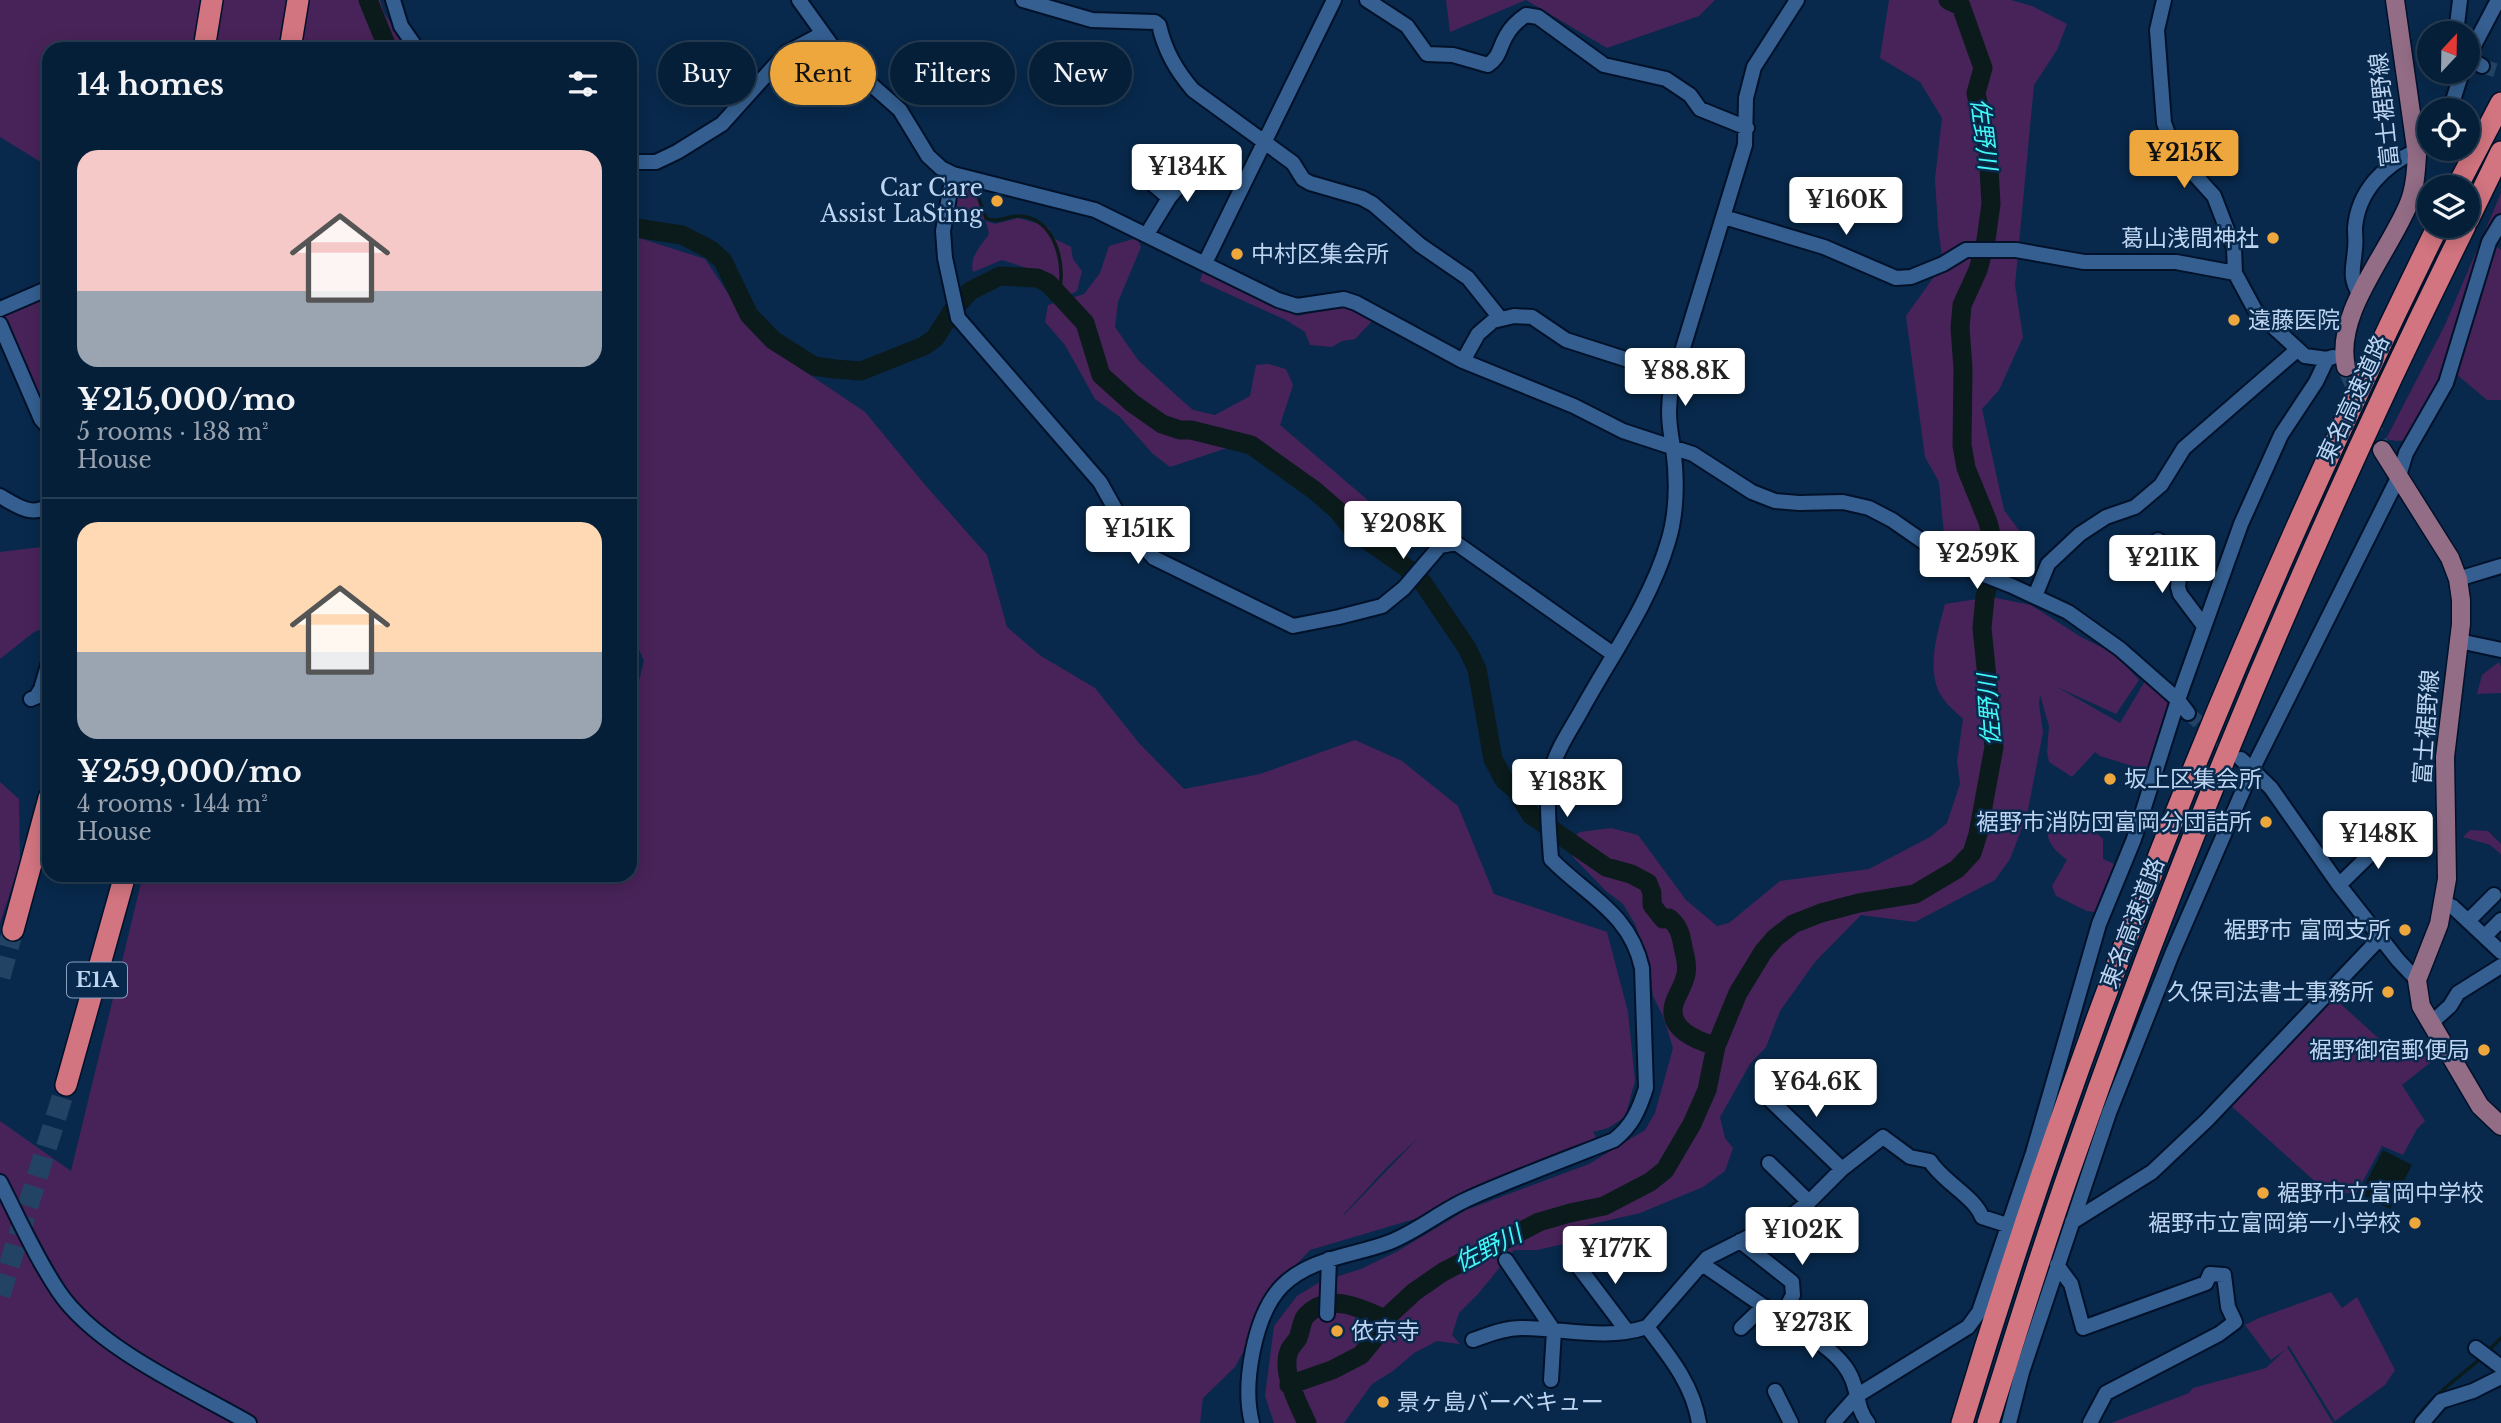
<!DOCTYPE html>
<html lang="en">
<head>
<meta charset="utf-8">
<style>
  body { margin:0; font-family:"Libre Baskerville","Noto Sans JP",serif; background:#142c44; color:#f1f3f6; height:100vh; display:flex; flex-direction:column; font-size:26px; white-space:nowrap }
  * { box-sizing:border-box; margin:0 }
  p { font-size:23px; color:#98a2ae }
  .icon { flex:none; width:38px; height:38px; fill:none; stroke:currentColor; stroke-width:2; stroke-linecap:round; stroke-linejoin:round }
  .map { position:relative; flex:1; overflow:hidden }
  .details { position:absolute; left:42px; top:42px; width:595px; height:840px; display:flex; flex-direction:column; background:#061f39; border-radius:21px; box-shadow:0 4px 18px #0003,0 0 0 2px #273d53 }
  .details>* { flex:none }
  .guide { position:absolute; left:658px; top:42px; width:665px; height:63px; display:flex; gap:14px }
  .needle { width:46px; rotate:22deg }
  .fabs { position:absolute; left:2417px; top:21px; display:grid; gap:14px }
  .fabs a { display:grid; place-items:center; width:63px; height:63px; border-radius:50%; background:#061f39; box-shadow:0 4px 18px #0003,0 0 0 2px #273d53; font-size:35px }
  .price { position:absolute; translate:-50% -60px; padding:0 16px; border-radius:7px; background:#fff; color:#222; font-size:23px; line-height:46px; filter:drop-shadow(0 2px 4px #0008) }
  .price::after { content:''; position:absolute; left:50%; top:42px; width:21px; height:16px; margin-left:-10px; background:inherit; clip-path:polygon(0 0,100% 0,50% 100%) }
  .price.on { background:#eea73c; color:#111 }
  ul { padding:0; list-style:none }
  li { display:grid; align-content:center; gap:14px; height:371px; padding:0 35px }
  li+li { border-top:2px solid #273d53 }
  li span { display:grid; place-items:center; height:217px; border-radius:21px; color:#555 }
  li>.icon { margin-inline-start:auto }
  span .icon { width:126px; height:126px; fill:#fffc; stroke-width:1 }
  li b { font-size:30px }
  h2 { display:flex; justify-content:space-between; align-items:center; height:84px; padding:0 35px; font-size:30px }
  .pill { padding:0 24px; border-radius:32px; background:#061f39; box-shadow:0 4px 18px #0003,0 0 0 2px #273d53; font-size:24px; line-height:63px }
  .pill.on { background:#eea73c; color:#111 }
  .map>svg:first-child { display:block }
  .green { fill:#482359; fill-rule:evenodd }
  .water { fill:#0b1b1b }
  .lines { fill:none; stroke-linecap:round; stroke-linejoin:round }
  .stream { stroke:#0b1b1b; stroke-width:3.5 }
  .river { stroke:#0b1b1b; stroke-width:19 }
  .minor-tunnel { stroke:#234365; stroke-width:14; stroke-dasharray:14 7; stroke-linecap:butt }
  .major-tunnel { stroke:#234365; stroke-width:18; stroke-dasharray:18 9; stroke-linecap:butt }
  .highway-tunnel { stroke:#234365; stroke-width:21; stroke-dasharray:21 10; stroke-linecap:butt }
  .minor-casing { stroke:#001129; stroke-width:18 }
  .major-casing { stroke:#001129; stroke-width:21 }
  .highway-casing { stroke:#001129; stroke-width:24 }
  .minor { stroke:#345f90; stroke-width:14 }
  .major { stroke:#936c86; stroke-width:18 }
  .highway { stroke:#d27580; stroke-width:21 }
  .poi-dot { fill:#eea73c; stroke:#08294c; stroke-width:2.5 }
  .labels { text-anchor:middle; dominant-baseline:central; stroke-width:5; stroke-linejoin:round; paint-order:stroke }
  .shield { fill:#08294c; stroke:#87a1c0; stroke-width:2 }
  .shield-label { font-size:21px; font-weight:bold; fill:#bed5f1 }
  .street-label { font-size:23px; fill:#bed5f1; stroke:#08294c }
  .poi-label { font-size:23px; fill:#bed5f1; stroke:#08294c; text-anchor:end }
  .water-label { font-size:24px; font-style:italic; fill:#42f7f4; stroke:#08294c }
</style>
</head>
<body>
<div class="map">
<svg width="2501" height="1423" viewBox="0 0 2501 1423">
  <rect width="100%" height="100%" fill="#08294c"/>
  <!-- green -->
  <path class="green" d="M 0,0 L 380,0 L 384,13 L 409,49 L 49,49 L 49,167 L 0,137 Z
    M 1446,0 L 1715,0 L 1699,16 L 1607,48 L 1526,0 L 1450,32 Z
    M 1889,0 L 2011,0 L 2032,6 L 2067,24 L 2057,50 L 2034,85 L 2015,285 L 2023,337 L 1999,390 L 1982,409 L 2004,510 L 2030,545 L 2013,567 L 1945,545 L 1939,482 L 1925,457 L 1906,316 L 1943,264 L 1938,226 L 1935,179 L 1942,118 L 1920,82 L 1880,58 Z
    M 964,185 L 974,187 L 985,220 L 972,217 L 964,211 L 950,215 L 956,188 Z
    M 2501,193 L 2501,215 L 2488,239 L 2501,250 L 2501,400 L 2487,400 L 2448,367 L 2412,440 L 2396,441 L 2386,439 L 2445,325 Z
    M 1018,218 L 1043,225 L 1049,228 L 1053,238 L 1071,247 L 1073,259 L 1082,271 L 1077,291 L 1068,296 L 1061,286 L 1040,269 L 1030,269 L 1002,260 L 973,272 C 969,257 981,246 989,234 L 986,221 L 995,224 Z
    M 630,235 L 705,259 L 752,329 L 782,356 L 865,412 L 926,486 L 987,555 L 1007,627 L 1041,656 L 1095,688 L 1139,743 L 1184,789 L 1260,774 L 1355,740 L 1402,761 L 1458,806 L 1494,894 L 1607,932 L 1628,1012 L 1635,1081 L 1625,1117 L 1608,1128 L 1593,1132 L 1596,1137 L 1553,1165 L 1467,1199 L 1418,1218 L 1310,1250 L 1281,1281 L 1235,1367 L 1203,1398 L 1200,1423 L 0,1423 L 0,1121 L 71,1171 L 143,875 L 630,875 L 630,716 L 644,661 L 630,629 ZM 1418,1138 L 1344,1215 L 1343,1215 L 1388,1166 Z
    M 1137,238 L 1141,247 L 1118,302 L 1115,327 L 1138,360 L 1177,396 L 1193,410 L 1215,415 L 1250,396 L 1256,365 L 1268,364 L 1286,369 L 1293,385 L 1280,425 L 1370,502 L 1357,517 L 1292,473 L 1264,450 L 1227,448 L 1170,467 L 1153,454 L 1120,417 L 1095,399 L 1065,345 L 1045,322 L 1048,305 L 1084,294 L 1100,273 L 1109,246 Z
    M 1203,271 L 1297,316 L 1341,306 L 1354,307 L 1375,318 L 1355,339 L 1342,341 L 1332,347 L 1310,345 L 1305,332 L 1286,320 L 1200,281 Z
    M 49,294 L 49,420 L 2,320 L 5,311 Z
    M 49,546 L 49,626 L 34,632 L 0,659 L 0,552 Z
    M 1991,597 L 2031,605 L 2081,637 L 2115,654 L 2139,680 L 2116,714 L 2057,687 L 2120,723 L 2145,681 L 2171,706 L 2155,773 L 2100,756 L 2095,752 L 2072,777 L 2049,762 L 2047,752 L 2049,726 L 2040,695 L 2039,704 L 2043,732 L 2027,815 L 2010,859 L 1995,880 L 1915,922 L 1861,915 L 1815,962 L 1780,1011 L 1766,1047 L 1750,1064 L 1720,1117 L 1725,1138 L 1733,1148 L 1725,1171 L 1703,1187 L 1640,1213 L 1588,1225 L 1564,1244 L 1537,1250 L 1514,1250 L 1478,1294 L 1459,1313 L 1452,1335 L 1460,1344 L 1437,1341 L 1414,1353 L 1393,1371 L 1372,1384 L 1344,1423 L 1274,1423 L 1265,1396 L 1274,1326 L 1297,1296 L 1320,1282 L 1361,1269 L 1398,1251 L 1466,1210 L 1589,1164 L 1645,1130 L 1655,1113 L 1673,1048 L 1663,1016 L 1653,996 L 1650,969 L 1635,924 L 1623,904 L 1606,891 L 1573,857 L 1568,841 L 1580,832 L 1611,828 L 1638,835 L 1686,900 L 1717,926 L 1729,923 L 1780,881 L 1869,869 L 1930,837 L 1947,823 L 1960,784 L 1957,761 L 1963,719 C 1955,711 1946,704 1940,694 C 1926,667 1938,631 1945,604 Z
    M 2499,662 L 2501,667 L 2501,693 L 2477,694 L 2482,675 Z
    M 0,782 L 19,799 L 20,863 L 0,923 Z
    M 2055,819 L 2094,831 L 2103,839 L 2103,859 L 2121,867 L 2100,913 L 2087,911 L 2056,896 L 2052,886 L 2067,860 C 2054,849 2047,844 2047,827 Z
    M 2470,830 L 2488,831 L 2501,844 L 2501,854 L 2490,845 L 2463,837 Z
    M 2334,998 L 2397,1055 L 2424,1042 L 2435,1059 L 2402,1085 L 2425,1121 L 2417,1129 L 2403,1155 L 2382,1146 L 2357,1192 L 2330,1195 L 2229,1104 Z
    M 2331,1292 L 2342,1308 L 2357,1297 L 2395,1370 L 2385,1385 L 2335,1421 L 2289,1346 L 2287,1347 L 2333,1423 L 2111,1423 L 2189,1393 L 2193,1388 L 2266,1368 L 2286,1349 L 2271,1360 L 2245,1325 L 2259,1318 Z"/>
  <!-- water -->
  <path class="water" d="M 2383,1150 L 2412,1165 L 2390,1209 L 2360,1194 Z"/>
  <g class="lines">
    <!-- stream -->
    <path class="stream" d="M 974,186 L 986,218 C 999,224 1006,216 1018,216 C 1056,217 1066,265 1059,294
      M 2488,1351 L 2501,1338
      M 2414,1423 C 2431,1395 2459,1378 2482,1357"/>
    <!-- river -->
    <path class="river" d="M 368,0 L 388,49
      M 630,227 L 682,235 L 711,250 L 723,261 L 749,315 L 773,340 L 814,366 L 835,369 L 861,371 L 924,346 L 935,338 L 953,310 L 970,291 L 1000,276 L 1037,278 L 1048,283 L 1085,323 L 1101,375 L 1132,403 L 1162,424 L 1180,430 L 1191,430 L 1251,445 L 1314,490 L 1337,510 L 1355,532 L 1407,568 L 1423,583 L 1467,648 L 1477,669 L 1493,759 L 1504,780 L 1516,790 L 1531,815 L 1606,867 L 1631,874 L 1648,883 L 1652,893 L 1652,905 L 1663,919 L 1669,918 C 1679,926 1681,935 1683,947 C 1685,956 1688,964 1686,974 C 1684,985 1677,994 1674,1004 C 1667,1029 1697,1041 1716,1046
      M 1289,1385 L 1332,1370 L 1361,1355 L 1379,1333 L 1385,1319 L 1414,1292 L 1443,1272 L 1539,1222 L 1570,1213 L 1604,1206 L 1650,1182 L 1665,1170 L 1692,1124 L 1707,1090 L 1716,1046 L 1738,993 L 1763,952 L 1775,938 L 1793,924 L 1821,913 L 1859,903 L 1915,894 L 1957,869 L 1972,853 L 1978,834 L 1994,747 L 1982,628 L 1985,597 L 1991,575 L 1993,543 L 1988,522 L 1966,468 L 1962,445 L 1963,368 L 1960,328 L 1962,305 L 1978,270 L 1986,240 L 1991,204 L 1988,150 L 1976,93 L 1983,68 L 1961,6 L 1948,0
      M 1307,1423 C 1298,1404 1281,1372 1289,1351 C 1291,1346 1296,1342 1298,1338 C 1301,1331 1301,1323 1305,1317 C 1327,1291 1361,1308 1385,1319"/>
    <!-- minor-tunnel -->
    <path class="minor-tunnel" d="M 2482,66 L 2501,72
      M 2188,713 L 2234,753"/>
    <!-- major-tunnel -->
    <path class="major-tunnel" d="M 2346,367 L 2382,450"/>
    <!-- highway-tunnel -->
    <path class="highway-tunnel" d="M 0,977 L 13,930
      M 0,1295 L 66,1085"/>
    <defs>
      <path id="minor" d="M 393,0 L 401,26 L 417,49
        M 799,0 L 840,57 L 900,110 L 928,156 L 941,168 L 953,174 L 1095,210 L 1278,300 L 1297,306 L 1344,299 L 1356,303 L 1463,361 L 1574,406 L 1623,431 L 1693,454 L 1752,492 L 1775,501 L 1799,503 L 1843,502 L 1869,508 L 1892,520 L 1954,563 L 2012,586 L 2068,612 L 2120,649 L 2178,700 L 2188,713
        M 1023,0 L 1092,20 L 1155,22 L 1159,25 C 1165,51 1176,70 1193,90 L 1293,163 L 1303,179 L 1310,183 L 1362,198 L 1373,204 L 1420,245 L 1468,278 L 1500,318
        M 1367,0 L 1407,26 L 1427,54 L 1453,55 L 1488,65 C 1500,57 1499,48 1506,36 C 1511,27 1517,21 1526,15 L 1538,17 L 1604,65 L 1666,79 L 1690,95 L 1700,109 L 1747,128
        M 2164,0 L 2157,30 L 2164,123 L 2171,142 L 2185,164 L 2214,196 L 2234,248 L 2235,273 L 2255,310 L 2305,356 L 2327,359 L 2333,357
        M 2456,33 L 2460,0
        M 2468,57 L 2498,0
        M 2468,58 L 2482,66
        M 2450,110 L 2462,72
        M 630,162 L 656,162 L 677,152 L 722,124 L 786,53 L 822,34
        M 1140,173 L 1169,198
        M 953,174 L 943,231 L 945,258 L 958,318 L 1100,482 L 1123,523 L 1154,558 L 1293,626 L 1339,617 L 1382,606 L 1404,588 L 1440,546 L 1456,543 L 1613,654
        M 1724,217 L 1824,247 L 1896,278 L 1911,277 L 1943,264 L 1966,250 L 2016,250 L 2084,262 L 2176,262 L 2235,273
        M 1147,234 L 1169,198 L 1204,157
        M 1205,263 L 1334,0
        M 2360,296 C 2349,276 2353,272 2355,249 C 2356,242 2355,235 2355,228 C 2358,191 2384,165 2416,151
        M 0,309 L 49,288
        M 0,324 L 41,419 L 49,428
        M 1463,361 L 1478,334 L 1493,321 L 1514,316 L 1532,317 L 1566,340 L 1675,375
        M 0,496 C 16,505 32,518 49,505
        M 2158,540 L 2177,559 L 2180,567 L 2178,587 L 2180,594 L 2204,626
        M 2458,579 L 2501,566
        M 2035,596 L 2048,564 L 2080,534 L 2106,517 L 2135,507 L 2161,485 L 2184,448 L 2297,350
        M 2459,641 L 2501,650
        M 31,699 L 36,697 L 41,689 L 49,662
        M 2241,759 L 2271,788 L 2339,885 L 2398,960 L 2417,980
        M 2339,885 L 2393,832
        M 2444,903 L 2453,907 L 2501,952
        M 2469,920 L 2494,895
        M 2486,935 L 2501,920
        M 2430,1024 L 2450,1006 L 2458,993 L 2501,966
        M 1765,1095 L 1842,1169
        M 1769,1163 L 1809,1202
        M 0,1182 C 19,1219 36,1258 59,1292 C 97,1348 190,1389 249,1423
        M 2072,1222 L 2152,1172 L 2207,1120 L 2381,937
        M 1740,1241 L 1792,1282 L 1793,1295 L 1781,1318
        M 1506,1260 L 1554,1331 L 1551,1380
        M 1575,1262 L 1627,1331
        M 1702,1264 C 1729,1282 1755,1301 1783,1319 C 1803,1333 1828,1345 1843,1364 C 1860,1384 1854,1406 1868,1423
        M 2057,1265 L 2071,1284 L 2083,1328 L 2206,1283 L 2210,1274 L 2224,1275 L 2228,1307 L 2235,1322 L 2219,1334 L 2106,1393 L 2090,1423
        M 1327,1314 L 1329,1259
        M 1647,1327 C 1670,1357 1693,1385 1699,1423
        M 1741,1328 L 1764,1306
        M 1473,1340 C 1488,1335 1504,1328 1521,1328 C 1563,1328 1604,1341 1647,1327 L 1707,1258 L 1792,1215 L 1809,1202 L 1842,1169 L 1883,1137 L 1910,1157 L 1930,1161 C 1943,1182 1975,1197 1982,1217 L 2007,1225
        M 2476,1348 L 2501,1367
        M 1775,1391 L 1791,1423
        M 1252,1423 C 1242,1385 1254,1315 1282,1286 C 1311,1257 1354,1256 1390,1242 C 1418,1231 1442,1210 1470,1198 C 1517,1177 1566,1159 1614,1140 C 1632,1126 1639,1110 1646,1088 L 1642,968 C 1630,913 1587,896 1551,859 C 1549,829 1545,797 1552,768 C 1557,749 1571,729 1581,711 C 1611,656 1650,603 1668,542 C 1677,513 1677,477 1673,447 C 1669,425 1667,407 1672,384 L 1745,145 L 1746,98 L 1754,67 L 1797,0
        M 1833,1423 L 1858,1395 L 1968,1327 L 1979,1312 L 2033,1153 L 2099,924 L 2134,839 L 2178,700 L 2241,524 L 2281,435 L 2316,382 L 2327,359
        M 2009,1423 L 2022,1372 L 2109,1113 L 2172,954 L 2252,770 L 2399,476 L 2406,453 L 2446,383 L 2489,242 L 2501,222
        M 2422,1423 L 2441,1401 L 2473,1391 L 2501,1377"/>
      <path id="major" d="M 2346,367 C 2334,313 2389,253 2409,203 C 2415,188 2416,171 2417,155 L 2395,0
        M 2382,450 L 2450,558 L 2458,579 L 2461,600 L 2461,624 L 2445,757 L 2447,879 L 2439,924 L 2417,980 L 2421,1006 L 2480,1106 L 2501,1126"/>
      <path id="highway" d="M 204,49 L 212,0
        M 290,49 L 298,0
        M 2457,187 L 2501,103
        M 2468,220 L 2501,152
        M 13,930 L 49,798
        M 66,1085 L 125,875
        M 1962,1423 C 2085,1014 2249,609 2438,226
        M 1988,1423 C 2016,1334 2043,1245 2074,1158 C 2185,839 2315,528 2465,226"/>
    </defs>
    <!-- minor casing -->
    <use href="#minor" class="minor-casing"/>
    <!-- major casing -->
    <use href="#major" class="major-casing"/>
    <!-- highway casing -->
    <use href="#highway" class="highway-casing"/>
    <!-- minor -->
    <use href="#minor" class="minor"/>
    <!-- major -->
    <use href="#major" class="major"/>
    <!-- highway -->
    <use href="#highway" class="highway"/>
  </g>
  <!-- markers -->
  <g class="poi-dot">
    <circle cx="997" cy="201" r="7"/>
    <circle cx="2273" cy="238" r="7"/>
    <circle cx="1237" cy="254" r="7"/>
    <circle cx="2234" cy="320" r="7"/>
    <circle cx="2110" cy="779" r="7"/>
    <circle cx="2266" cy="822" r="7"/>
    <circle cx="2405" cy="930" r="7"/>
    <circle cx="2388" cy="992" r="7"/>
    <circle cx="2484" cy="1050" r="7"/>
    <circle cx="2263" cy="1193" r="7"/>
    <circle cx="2415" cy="1223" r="7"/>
    <circle cx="1337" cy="1331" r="7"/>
    <circle cx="1383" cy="1402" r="7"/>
  </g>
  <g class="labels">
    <!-- shield labels -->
    <rect class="shield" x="67" y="962.5" width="60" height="35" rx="5"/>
    <g class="shield-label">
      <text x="97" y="980">E1A</text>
    </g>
    <!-- street labels -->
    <g class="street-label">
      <text transform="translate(2384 110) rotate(-96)">富士裾野線</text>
      <text transform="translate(2353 399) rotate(-65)">東名高速道路</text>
      <text transform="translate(2426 727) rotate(-86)">富士裾野線</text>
      <text transform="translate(2132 923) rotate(-69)">東名高速道路</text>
    </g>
    <!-- poi labels -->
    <g class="poi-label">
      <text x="983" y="188">Car Care<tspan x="983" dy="26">Assist LaSting</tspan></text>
      <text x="2259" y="238">葛山浅間神社</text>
      <text x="1251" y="254" text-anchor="start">中村区集会所</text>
      <text x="2248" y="320" text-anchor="start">遠藤医院</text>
      <text x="2124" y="779" text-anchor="start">坂上区集会所</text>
      <text x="2252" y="822">裾野市消防団富岡分団詰所</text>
      <text x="2391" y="930">裾野市 富岡支所</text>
      <text x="2374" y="992">久保司法書士事務所</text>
      <text x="2470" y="1050">裾野御宿郵便局</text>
      <text x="2277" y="1193" text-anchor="start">裾野市立富岡中学校</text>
      <text x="2401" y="1223">裾野市立富岡第一小学校</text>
      <text x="1351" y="1331" text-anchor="start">依京寺</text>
      <text x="1397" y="1402" text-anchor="start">景ヶ島バーベキュー</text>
    </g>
    <!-- water labels -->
    <g class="water-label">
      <text transform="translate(1984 134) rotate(83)">佐野川</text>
      <text transform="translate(1989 710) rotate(-94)">佐野川</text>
      <text transform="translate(1488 1248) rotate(-27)">佐野川</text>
    </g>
  </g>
</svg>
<div class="fabs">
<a><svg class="needle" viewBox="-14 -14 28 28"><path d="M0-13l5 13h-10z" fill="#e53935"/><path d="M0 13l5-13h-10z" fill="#98a2ae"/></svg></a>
<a><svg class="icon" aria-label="locate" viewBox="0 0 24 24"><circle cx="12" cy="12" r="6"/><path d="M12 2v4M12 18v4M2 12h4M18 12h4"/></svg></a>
<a><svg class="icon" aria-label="layers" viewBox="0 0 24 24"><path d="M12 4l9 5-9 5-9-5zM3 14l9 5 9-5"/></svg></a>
</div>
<b class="price on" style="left:2184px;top:190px">¥215K</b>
<b class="price" style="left:1187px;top:204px">¥134K</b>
<b class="price" style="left:1846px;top:237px">¥160K</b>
<b class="price" style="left:1685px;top:408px">¥88.8K</b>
<b class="price" style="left:1403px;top:561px">¥208K</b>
<b class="price" style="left:1138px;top:566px">¥151K</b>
<b class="price" style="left:1977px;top:591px">¥259K</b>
<b class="price" style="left:2162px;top:595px">¥211K</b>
<b class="price" style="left:1567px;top:819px">¥183K</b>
<b class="price" style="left:2378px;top:871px">¥148K</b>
<b class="price" style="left:1816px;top:1119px">¥64.6K</b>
<b class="price" style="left:1802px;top:1267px">¥102K</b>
<b class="price" style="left:1615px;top:1286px">¥177K</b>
<b class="price" style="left:1812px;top:1360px">¥273K</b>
<div class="guide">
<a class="pill">Buy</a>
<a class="pill on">Rent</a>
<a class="pill">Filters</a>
<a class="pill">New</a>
</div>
<section class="details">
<h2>14 homes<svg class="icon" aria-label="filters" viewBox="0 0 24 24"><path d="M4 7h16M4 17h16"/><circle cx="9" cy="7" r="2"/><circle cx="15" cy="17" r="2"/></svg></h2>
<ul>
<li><span style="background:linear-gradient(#f6c9c9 65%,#9aa5b1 0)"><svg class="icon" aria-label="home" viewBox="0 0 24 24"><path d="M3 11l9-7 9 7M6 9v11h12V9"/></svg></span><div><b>¥215,000/mo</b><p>5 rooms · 138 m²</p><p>House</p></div></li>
<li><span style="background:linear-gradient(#ffd9b3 60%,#9aa5b1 0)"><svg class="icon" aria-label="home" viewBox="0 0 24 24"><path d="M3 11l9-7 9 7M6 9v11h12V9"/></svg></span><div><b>¥259,000/mo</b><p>4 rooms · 144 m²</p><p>House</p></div></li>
</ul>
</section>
</div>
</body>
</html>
